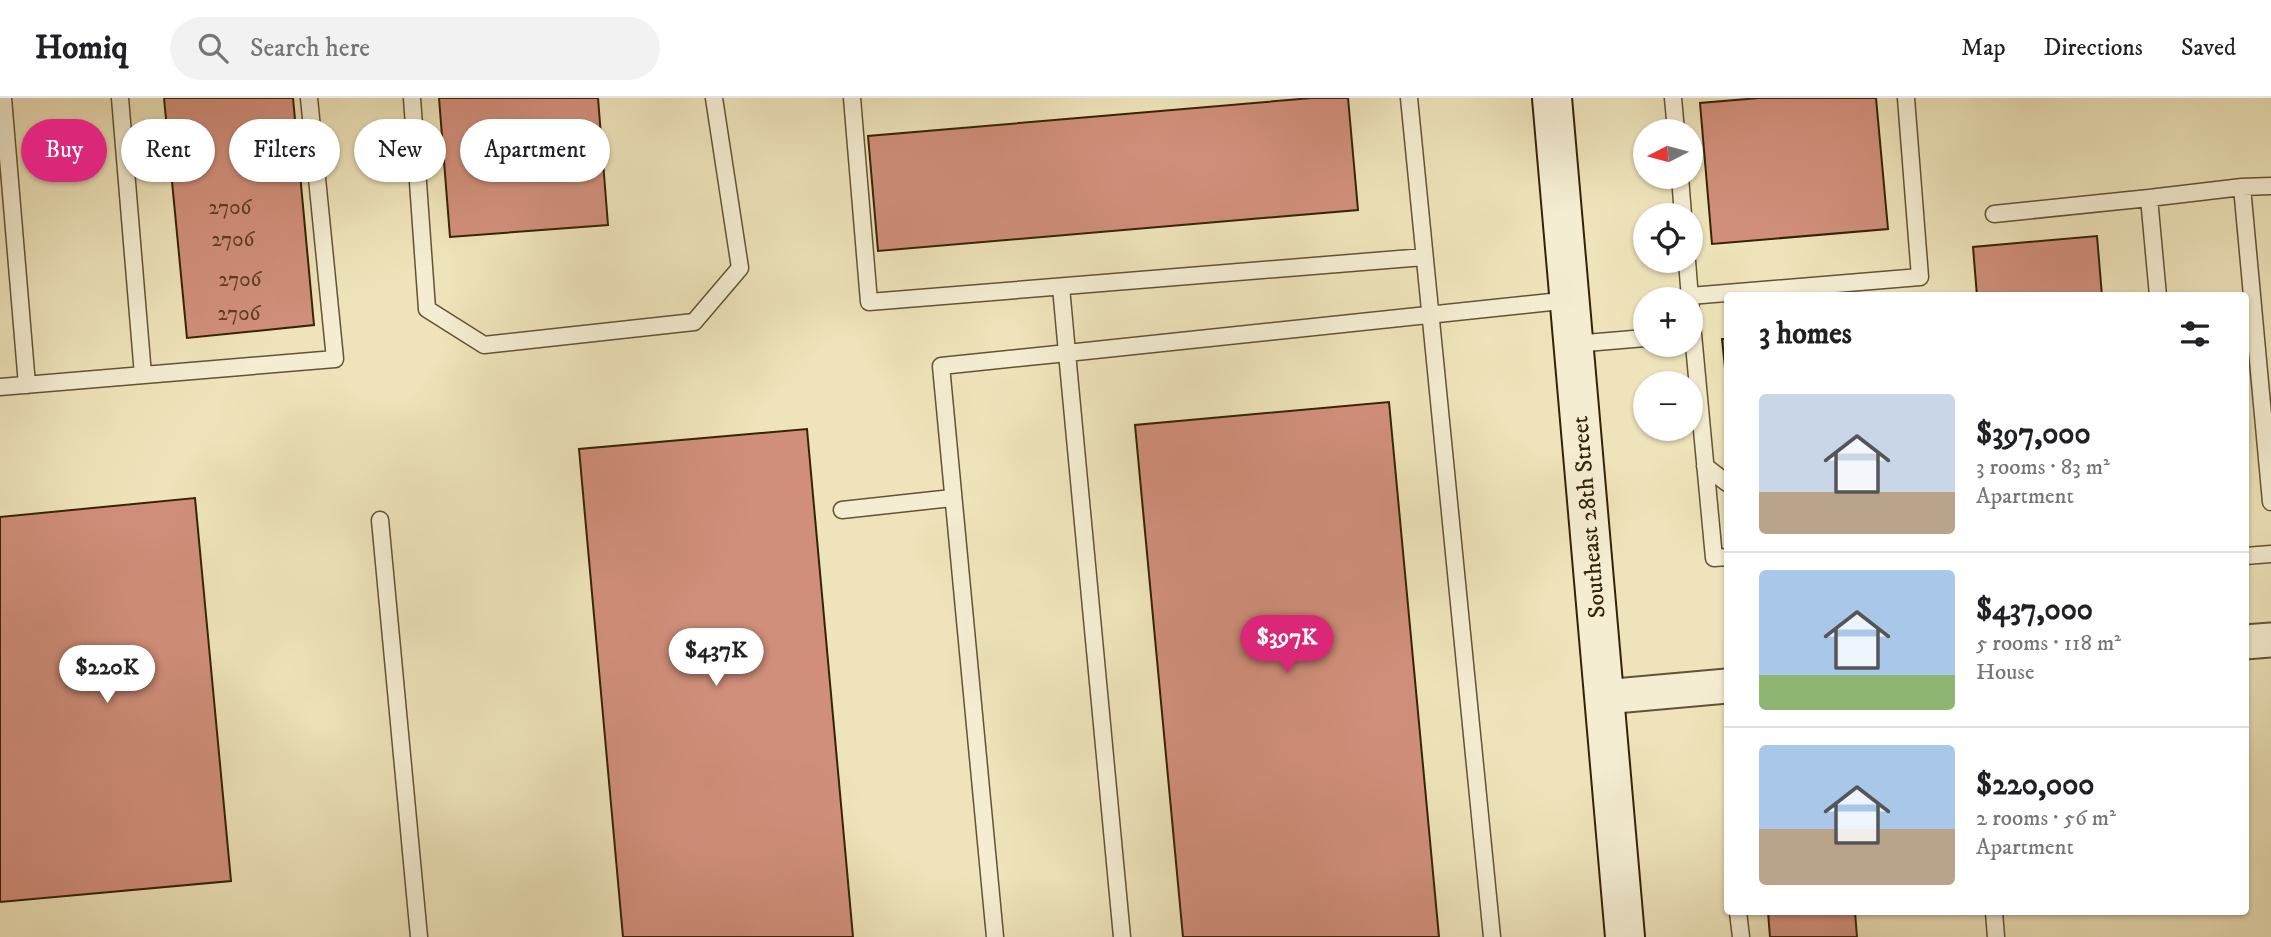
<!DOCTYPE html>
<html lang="en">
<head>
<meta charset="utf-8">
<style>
  body { margin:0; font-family:"IM FELL DW Pica",serif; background:#f2f2f2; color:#202124; height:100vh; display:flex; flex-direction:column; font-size:26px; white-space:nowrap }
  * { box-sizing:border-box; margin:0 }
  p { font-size:23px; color:#757577 }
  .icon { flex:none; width:38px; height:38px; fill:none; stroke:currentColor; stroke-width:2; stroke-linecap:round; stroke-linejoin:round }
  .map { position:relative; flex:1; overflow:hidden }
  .drawer { position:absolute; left:1724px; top:194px; width:525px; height:623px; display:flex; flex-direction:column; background:#fff; border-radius:7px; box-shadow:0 2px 5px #0004 }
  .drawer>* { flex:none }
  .banner { position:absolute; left:21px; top:21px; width:665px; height:63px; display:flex; gap:14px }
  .needle { width:46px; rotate:264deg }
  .controls { position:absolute; left:1633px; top:21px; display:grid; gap:14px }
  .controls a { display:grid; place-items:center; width:70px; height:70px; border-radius:50%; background:#fff; box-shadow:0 2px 5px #0004; font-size:35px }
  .price { position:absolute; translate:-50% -60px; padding:0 16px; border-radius:24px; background:#fff; color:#222; font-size:23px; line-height:46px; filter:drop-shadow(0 2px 4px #0008) }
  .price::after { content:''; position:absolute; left:50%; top:42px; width:21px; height:16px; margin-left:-10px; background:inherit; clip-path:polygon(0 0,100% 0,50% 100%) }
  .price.active { background:#db2777; color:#fff }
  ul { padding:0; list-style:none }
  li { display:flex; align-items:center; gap:21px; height:175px; padding:0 35px }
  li+li { border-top:2px solid #e0e0e0 }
  li span { display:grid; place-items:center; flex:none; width:196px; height:140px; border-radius:7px; color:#555 }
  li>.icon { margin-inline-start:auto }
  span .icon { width:84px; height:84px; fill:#fffc; stroke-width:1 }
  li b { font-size:30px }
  h2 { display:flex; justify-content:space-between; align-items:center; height:84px; padding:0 35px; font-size:30px }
  .pill { padding:0 24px; border-radius:32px; background:#fff; box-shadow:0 2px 5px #0004; font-size:24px; line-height:63px }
  .pill.active { background:#db2777; color:#fff }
  header { display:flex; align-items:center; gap:42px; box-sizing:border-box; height:98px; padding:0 35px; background:#fff; border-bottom:2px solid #e0e0e0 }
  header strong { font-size:33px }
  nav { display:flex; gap:38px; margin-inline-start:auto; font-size:24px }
  .search { width:490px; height:63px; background:#f2f2f2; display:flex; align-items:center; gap:18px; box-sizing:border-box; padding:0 24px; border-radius:38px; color:#757577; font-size:26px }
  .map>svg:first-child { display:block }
  .building { fill:#d18f7b; stroke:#362305; stroke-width:2 }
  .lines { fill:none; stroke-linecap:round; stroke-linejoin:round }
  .service-casing { stroke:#645332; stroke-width:19 }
  .minor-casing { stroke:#645332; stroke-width:37 }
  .secondary-casing { stroke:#362305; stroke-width:42 }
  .service { stroke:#f4edd2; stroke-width:16 }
  .minor { stroke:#f4edd2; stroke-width:33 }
  .secondary { stroke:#f4edd2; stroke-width:38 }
  .labels { text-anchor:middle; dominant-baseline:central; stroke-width:7; stroke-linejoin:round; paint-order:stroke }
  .number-label { font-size:21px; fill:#5d3e22 }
  .street-label { font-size:24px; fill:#362305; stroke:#f4edd2 }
</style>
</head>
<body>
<header>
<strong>Homiq</strong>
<div class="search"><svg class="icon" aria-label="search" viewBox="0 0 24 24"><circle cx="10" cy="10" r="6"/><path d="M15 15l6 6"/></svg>Search here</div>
<nav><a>Map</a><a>Directions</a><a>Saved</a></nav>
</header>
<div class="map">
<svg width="2271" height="839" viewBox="0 0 2271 839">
  <rect width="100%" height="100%" fill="#eee3ba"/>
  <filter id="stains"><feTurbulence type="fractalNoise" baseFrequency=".00286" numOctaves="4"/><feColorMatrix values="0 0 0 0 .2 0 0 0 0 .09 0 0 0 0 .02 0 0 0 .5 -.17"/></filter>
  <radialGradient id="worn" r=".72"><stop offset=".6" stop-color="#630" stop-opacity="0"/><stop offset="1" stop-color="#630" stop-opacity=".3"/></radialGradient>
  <!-- building -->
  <path class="building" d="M 164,0 L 293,0 L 314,227 L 187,240 Z
    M 439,0 L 598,0 L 608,127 L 450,139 Z
    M 1312,0 L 1348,0 L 1358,112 L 878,153 L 868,38 Z
    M 1759,0 L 1876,0 L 1888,131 L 1712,146 L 1700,5 Z
    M 2097,138 L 2102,198 L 1977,198 L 1973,149 Z
    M 1722,241 L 1727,241 L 1727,289 Z
    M 1389,304 L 1439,839 L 1183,839 L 1135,327 Z
    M 807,331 L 853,839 L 623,839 L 579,351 Z
    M 195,400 L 231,783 L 0,804 L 0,419 Z
    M 1768,814 L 1855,814 L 1857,839 L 1770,839 Z"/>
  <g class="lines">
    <defs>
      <path id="service" d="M 3,0 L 27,287
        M 120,0 L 143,277
        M 412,0 L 427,211 L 484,247 L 694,224 L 740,170 L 714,0
        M 852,0 L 869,204 L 1424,159
        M 1409,0 L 1492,839
        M 1673,0 L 1676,33
        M 1680,79 L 1683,117
        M 2242,89 L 2271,88
        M 2149,100 L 2242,89 L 2271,404
        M 1994,116 L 2149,100 L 2158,198
        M 1687,163 L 1690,201
        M 1061,189 L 1067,255 L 1570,202
        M 1690,198 L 1920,179 L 1906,0
        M 1690,202 L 1693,236 L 1690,236
        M 1693,236 L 1714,460 L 1727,459
        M 1574,246 L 1645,240
        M 0,289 L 335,261 L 309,0
        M 1705,368 L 1727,385
        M 842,412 L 952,400
        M 380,422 L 419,839
        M 2245,458 L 2271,456
        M 1738,814 L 1741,839
        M 1994,814 L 1996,839
        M 995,839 L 941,268 L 1067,255 L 1122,839"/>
      <path id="minor" d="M 2245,544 L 2271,542
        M 1604,599 L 1727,588"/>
      <path id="secondary" d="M 1552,0 L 1625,839"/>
    </defs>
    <!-- service casing -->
    <use href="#service" class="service-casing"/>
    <!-- minor casing -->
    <use href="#minor" class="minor-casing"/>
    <!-- secondary casing -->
    <use href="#secondary" class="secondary-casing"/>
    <!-- service -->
    <use href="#service" class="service"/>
    <!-- minor -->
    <use href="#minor" class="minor"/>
    <!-- secondary -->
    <use href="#secondary" class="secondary"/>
  </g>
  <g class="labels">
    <!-- number labels -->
    <g class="number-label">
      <text x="230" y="110">2706</text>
      <text x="233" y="142">2706</text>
      <text x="240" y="182">2706</text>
      <text x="239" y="216">2706</text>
    </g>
    <!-- street labels -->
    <g class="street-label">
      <text transform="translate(1589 419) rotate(-95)">Southeast 28th Street</text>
    </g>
  </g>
  <rect width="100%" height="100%" filter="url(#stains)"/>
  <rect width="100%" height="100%" fill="url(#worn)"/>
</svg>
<div class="controls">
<a><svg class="needle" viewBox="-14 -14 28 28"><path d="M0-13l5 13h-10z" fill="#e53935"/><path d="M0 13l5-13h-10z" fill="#757577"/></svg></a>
<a><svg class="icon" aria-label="locate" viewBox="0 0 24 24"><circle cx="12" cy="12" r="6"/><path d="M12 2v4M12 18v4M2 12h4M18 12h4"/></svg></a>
<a>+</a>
<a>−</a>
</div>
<b class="price active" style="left:1287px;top:577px">$397K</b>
<b class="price" style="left:716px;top:590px">$437K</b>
<b class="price" style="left:107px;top:607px">$220K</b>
<div class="banner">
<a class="pill active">Buy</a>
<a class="pill">Rent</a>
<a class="pill">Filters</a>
<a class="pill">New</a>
<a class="pill">Apartment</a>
</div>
<section class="drawer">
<h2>3 homes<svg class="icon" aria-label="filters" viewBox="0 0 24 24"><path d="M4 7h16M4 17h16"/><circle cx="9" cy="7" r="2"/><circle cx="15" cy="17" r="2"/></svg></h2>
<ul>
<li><span style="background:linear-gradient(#c9d6e8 70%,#b9a48a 0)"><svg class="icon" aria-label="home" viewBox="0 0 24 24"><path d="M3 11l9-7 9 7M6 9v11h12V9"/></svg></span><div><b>$397,000</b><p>3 rooms · 83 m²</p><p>Apartment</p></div></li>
<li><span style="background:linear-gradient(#a9c7e8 75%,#8fb573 0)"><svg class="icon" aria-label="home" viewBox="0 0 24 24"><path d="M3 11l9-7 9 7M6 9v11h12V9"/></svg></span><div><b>$437,000</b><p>5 rooms · 118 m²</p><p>House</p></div></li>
<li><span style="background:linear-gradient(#a9c7e8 60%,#b9a48a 0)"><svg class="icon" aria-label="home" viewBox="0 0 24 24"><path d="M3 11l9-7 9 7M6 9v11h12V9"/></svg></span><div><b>$220,000</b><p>2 rooms · 56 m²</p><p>Apartment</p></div></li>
</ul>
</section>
</div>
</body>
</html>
